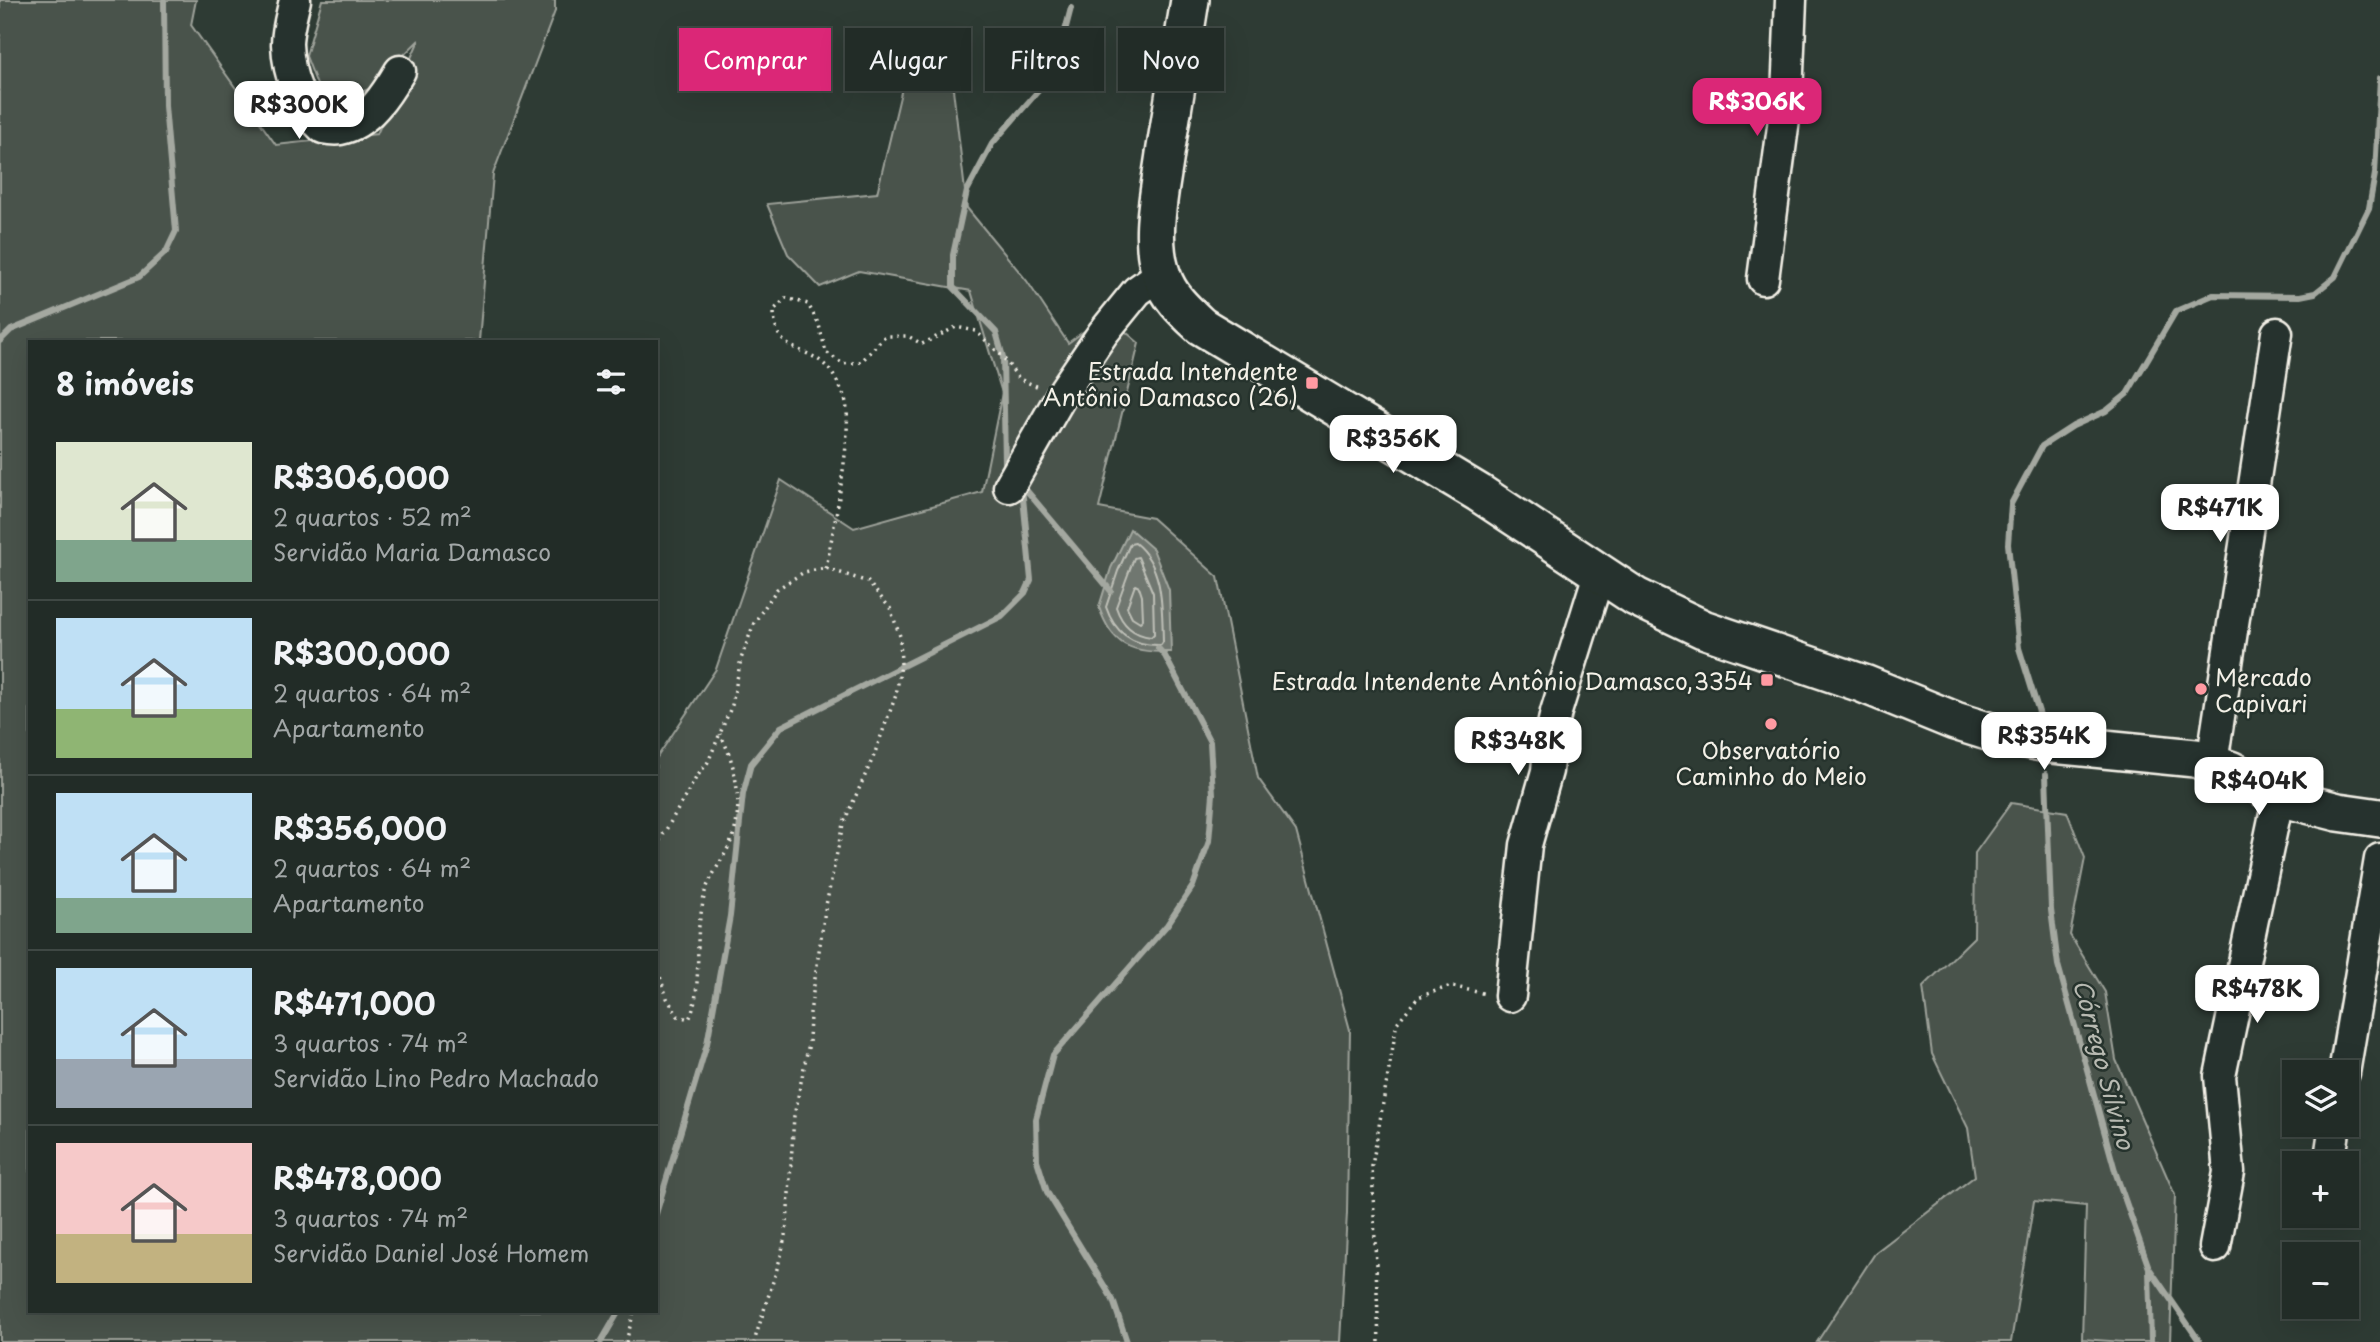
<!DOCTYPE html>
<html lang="pt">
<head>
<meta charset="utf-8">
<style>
  body { margin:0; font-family:"Playpen Sans",sans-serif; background:#2a342f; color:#f1f3f6; height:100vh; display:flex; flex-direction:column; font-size:26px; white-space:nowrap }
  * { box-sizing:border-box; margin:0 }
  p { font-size:23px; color:#a2a7a7 }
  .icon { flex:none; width:38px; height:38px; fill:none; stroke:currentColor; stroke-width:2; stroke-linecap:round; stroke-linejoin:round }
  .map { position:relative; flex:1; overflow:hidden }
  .details { position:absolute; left:28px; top:340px; width:630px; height:973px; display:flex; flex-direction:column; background:#222c27; border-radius:0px; box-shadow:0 7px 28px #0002,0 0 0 2px #3f4844 }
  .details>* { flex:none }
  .banner { position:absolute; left:679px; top:28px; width:665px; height:63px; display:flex; gap:14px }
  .controls { position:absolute; left:2282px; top:1060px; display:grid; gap:14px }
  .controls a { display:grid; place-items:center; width:77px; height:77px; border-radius:0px; background:#222c27; box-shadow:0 7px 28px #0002,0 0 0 2px #3f4844; font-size:35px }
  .price { position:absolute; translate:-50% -60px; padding:0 16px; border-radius:14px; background:#fff; color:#222; font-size:23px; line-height:46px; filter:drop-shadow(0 2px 4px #0008) }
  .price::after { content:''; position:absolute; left:50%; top:42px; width:21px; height:16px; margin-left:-10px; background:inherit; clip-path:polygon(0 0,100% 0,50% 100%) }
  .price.on { background:#db2777; color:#fff }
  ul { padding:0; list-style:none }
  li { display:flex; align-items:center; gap:21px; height:175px; padding:0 28px }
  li+li { border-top:2px solid #3f4844 }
  li span { display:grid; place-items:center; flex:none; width:196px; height:140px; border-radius:0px; color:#555 }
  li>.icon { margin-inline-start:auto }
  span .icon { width:84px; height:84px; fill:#fffc; stroke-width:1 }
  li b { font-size:30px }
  h2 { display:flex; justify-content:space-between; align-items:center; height:84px; padding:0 28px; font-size:30px }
  .chip { padding:0 24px; border-radius:0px; background:#222c27; box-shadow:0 7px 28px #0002,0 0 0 2px #3f4844; font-size:24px; line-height:63px }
  .chip.on { background:#db2777; color:#fff }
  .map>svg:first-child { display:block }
  .green { fill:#48524c; stroke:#9ea29a; stroke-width:2 }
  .water { fill:#6f7770; stroke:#a4a8a0; stroke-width:2 }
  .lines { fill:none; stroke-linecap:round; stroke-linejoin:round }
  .shore { stroke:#bfc0b8; stroke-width:2 }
  .stream { stroke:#a4a8a0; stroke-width:6 }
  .minor-casing { stroke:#f4f1e8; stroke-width:35 }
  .major-casing { stroke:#f4f1e8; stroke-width:42 }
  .path { stroke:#f4f1e8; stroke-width:3.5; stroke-dasharray:2 5; stroke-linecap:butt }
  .minor { stroke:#26332d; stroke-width:30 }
  .major { stroke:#26332d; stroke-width:37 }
  .poi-dot { fill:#ff9aa2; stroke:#26332d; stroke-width:2.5 }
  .labels { text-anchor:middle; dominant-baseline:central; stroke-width:5; stroke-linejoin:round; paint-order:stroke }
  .poi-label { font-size:23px; fill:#f4f1e8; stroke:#26332d; text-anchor:end }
  .water-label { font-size:24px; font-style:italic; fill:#b8bab2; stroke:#26332d }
</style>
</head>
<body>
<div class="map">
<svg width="2380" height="1342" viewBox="0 0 2380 1342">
  <rect width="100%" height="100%" fill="#2e3b34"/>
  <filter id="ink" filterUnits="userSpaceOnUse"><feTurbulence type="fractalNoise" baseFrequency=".0143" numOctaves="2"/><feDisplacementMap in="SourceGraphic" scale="14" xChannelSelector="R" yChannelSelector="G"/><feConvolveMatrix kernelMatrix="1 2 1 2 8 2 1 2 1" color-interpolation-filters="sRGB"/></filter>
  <g filter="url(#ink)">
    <!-- green -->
    <path class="green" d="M 0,0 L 196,0 L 191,25 L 276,145 L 377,134 L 419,40 L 369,89 L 325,106 L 306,56 L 322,0 L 555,0 L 555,11 L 493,174 L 479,341 L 30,341 L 30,1311 L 656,1311 L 656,759 L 716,669 L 781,480 L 854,528 L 982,492 L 1002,393 L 971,291 L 859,271 L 820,287 L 788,254 L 767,204 L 877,193 L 907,67 L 953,89 L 967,208 L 1027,281 L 1068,343 L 1106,315 L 1139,343 L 1099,508 L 1152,518 L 1218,577 L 1258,778 L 1296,831 L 1350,1030 L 1347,1213 L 1340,1342 L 0,1342 Z
      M 2011,803 L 2067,812 L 2085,858 L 2070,935 L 2105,992 L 2116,1060 L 2175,1195 L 2170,1342 L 2124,1342 L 2082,1339 L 2086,1206 L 2034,1201 L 2011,1342 L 1817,1342 L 1876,1252 L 1975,1176 L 1968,1128 L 1932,1054 L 1923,987 L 1974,937 L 1975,853 Z"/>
    <!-- water -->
    <path class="water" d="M 1130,529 L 1153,549 L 1169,590 L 1171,652 C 1131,653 1112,646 1099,607 L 1111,568 Z"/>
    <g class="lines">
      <!-- shore -->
      <path class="shore" d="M 1135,543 C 1164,566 1162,608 1163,642 L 1161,645 C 1133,646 1115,634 1106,607 L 1118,571 L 1130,544 Z
        M 1138,557 L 1153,593 L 1154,634 L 1151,637 C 1133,635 1122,625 1116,607 L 1134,558 Z
        M 1135,585 L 1139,587 L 1142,596 L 1143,619 L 1140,622 L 1132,617 L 1127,607 Z"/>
      <!-- stream -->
      <path class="stream" d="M 0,341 L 11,330 L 139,277 L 166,252 L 176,231 L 165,106 L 164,0
        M 1005,462 L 1003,357 L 996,332 L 953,287 L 953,255 L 967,191 L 992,144 L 1045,83 L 1059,54 L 1071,8
        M 1022,485 L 1111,591
        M 2043,725 L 2019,648 L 2008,544 L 2011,504 L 2042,446 L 2073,426 L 2106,411 L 2127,394 L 2176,311 L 2213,295 L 2300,296 L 2315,293 L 2335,277 L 2369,208 L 2375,174 L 2380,78
        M 2046,774 L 2051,910 L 2058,965 L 2116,1174 L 2149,1268 L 2200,1342
        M 656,1214 L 707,1044 L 730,916 L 743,794 L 751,764 L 781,727 L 1002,616 L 1025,593 L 1031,580 L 1022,487
        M 2149,1270 L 2151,1342
        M 601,1342 L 619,1311
        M 1127,1342 L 1113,1300 L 1047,1192 L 1037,1160 L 1036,1119 L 1053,1055 L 1167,925 L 1193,886 L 1209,841 L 1213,794 L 1210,742 L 1165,656 L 1158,648"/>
      <defs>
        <path id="minor" d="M 295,0 C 292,14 287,30 287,44 C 288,75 300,107 323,128 C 328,129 335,130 340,129 C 368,124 387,93 400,71
          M 1763,279 L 1787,96 L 1791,0
          M 1009,487 L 1065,389 L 1103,333 L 1137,291 L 1161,274
          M 2212,763 L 2277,333
          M 1510,996 L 1526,845 L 1547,771 L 1550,739 L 1556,712 L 1599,574
          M 2344,1073 L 2380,859
          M 2329,1164 L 2335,1125
          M 2215,1247 L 2229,1172 L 2220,1076 L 2279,795"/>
        <path id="major" d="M 1190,0 C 1182,51 1173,102 1165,154 C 1160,191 1148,239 1162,276 C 1169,297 1185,311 1201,326 L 1479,493 L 1636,597 L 1703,629 L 1864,684 L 1955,721 L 1994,733 L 2053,744 L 2195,758 L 2230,770 L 2279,795 L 2295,801 L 2338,812 L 2380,818"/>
      </defs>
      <!-- minor casing -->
      <use href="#minor" class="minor-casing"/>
      <!-- major casing -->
      <use href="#major" class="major-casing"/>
      <!-- path -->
      <path class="path" d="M 826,568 C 832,535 856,423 844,396 C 841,388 834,375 828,368 C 805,343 774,356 774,310 L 786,298 L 808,304 L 819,325 L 826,352 L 843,364 L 861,362 L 885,336 L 908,336 L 922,344 L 956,327 L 976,331 L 1003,357 L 1019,379 L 1039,387
        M 656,847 L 696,778 L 708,762 L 732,705 L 741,659 L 754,623 L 777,589 L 804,572 L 826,568 L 868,582 L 890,608 L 900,636 L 901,665 L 896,695 L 873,758 L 843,824 L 825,910 L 810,1013 L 809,1043 L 794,1116 L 787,1225 L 781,1256 L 754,1342
        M 656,964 L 667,998 L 678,1016 L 689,1019 C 702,995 695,948 700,918 C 702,910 703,900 705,892 C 711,874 725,857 732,839 C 744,808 736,762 720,734
        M 626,1342 L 634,1311
        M 1379,1342 L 1372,1166 L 1397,1023 L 1418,997 L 1451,986 L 1486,994"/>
      <!-- minor -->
      <use href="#minor" class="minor"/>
      <!-- major -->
      <use href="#major" class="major"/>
    </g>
  </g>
  <!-- markers -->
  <g class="poi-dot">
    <rect x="1305" y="376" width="14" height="14" rx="3.5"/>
    <rect x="1760" y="673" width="14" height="14" rx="3.5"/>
    <circle cx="2201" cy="689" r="7"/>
    <circle cx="1771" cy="724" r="7"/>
  </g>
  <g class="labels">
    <!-- poi labels -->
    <g class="poi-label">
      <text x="1298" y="370">Estrada Intendente<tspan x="1298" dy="26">Antônio Damasco (26)</tspan></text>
      <text x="2215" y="676" text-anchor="start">Mercado<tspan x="2215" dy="26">Capivari</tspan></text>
      <text x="1753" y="680">Estrada Intendente Antônio Damasco,3354</text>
      <text x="1771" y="749" text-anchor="middle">Observatório<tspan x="1771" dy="26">Caminho do Meio</tspan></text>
    </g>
    <!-- water labels -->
    <g class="water-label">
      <text transform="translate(2105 1064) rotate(75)">Córrego Silvino</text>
    </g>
  </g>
</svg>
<div class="controls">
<a><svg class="icon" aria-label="layers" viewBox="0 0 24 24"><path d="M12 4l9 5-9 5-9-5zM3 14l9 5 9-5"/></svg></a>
<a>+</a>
<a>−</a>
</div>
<b class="price on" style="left:1757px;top:138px">R$306K</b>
<b class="price" style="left:299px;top:141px">R$300K</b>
<b class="price" style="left:1393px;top:475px">R$356K</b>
<b class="price" style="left:2220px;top:544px">R$471K</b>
<b class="price" style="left:2044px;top:772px">R$354K</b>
<b class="price" style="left:1518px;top:777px">R$348K</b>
<b class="price" style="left:2259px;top:817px">R$404K</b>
<b class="price" style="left:2257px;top:1025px">R$478K</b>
<div class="banner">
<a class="chip on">Comprar</a>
<a class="chip">Alugar</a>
<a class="chip">Filtros</a>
<a class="chip">Novo</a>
</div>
<section class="details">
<h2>8 imóveis<svg class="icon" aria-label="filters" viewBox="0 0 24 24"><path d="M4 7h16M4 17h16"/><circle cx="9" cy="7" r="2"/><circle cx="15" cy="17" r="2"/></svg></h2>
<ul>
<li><span style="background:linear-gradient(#dfe7d0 70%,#7fa58c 0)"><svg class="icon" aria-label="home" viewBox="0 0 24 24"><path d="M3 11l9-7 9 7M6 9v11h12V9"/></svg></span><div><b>R$306,000</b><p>2 quartos · 52 m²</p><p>Servidão Maria Damasco</p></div></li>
<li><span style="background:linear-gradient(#bfe0f5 65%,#8fb573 0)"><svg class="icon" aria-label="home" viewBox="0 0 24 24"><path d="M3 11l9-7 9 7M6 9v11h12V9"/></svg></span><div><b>R$300,000</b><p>2 quartos · 64 m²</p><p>Apartamento</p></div></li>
<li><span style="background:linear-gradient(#bfe0f5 75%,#7fa58c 0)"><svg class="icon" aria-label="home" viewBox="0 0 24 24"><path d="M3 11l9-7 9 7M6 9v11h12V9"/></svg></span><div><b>R$356,000</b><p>2 quartos · 64 m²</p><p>Apartamento</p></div></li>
<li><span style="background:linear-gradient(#bfe0f5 65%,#9aa5b1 0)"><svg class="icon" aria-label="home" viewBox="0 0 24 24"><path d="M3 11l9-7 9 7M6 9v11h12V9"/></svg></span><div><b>R$471,000</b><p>3 quartos · 74 m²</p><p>Servidão Lino Pedro Machado</p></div></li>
<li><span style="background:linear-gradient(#f6c9c9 65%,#c2b280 0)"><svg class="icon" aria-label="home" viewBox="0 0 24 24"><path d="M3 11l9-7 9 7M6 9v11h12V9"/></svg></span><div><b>R$478,000</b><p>3 quartos · 74 m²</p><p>Servidão Daniel José Homem</p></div></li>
</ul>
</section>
</div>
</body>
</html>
